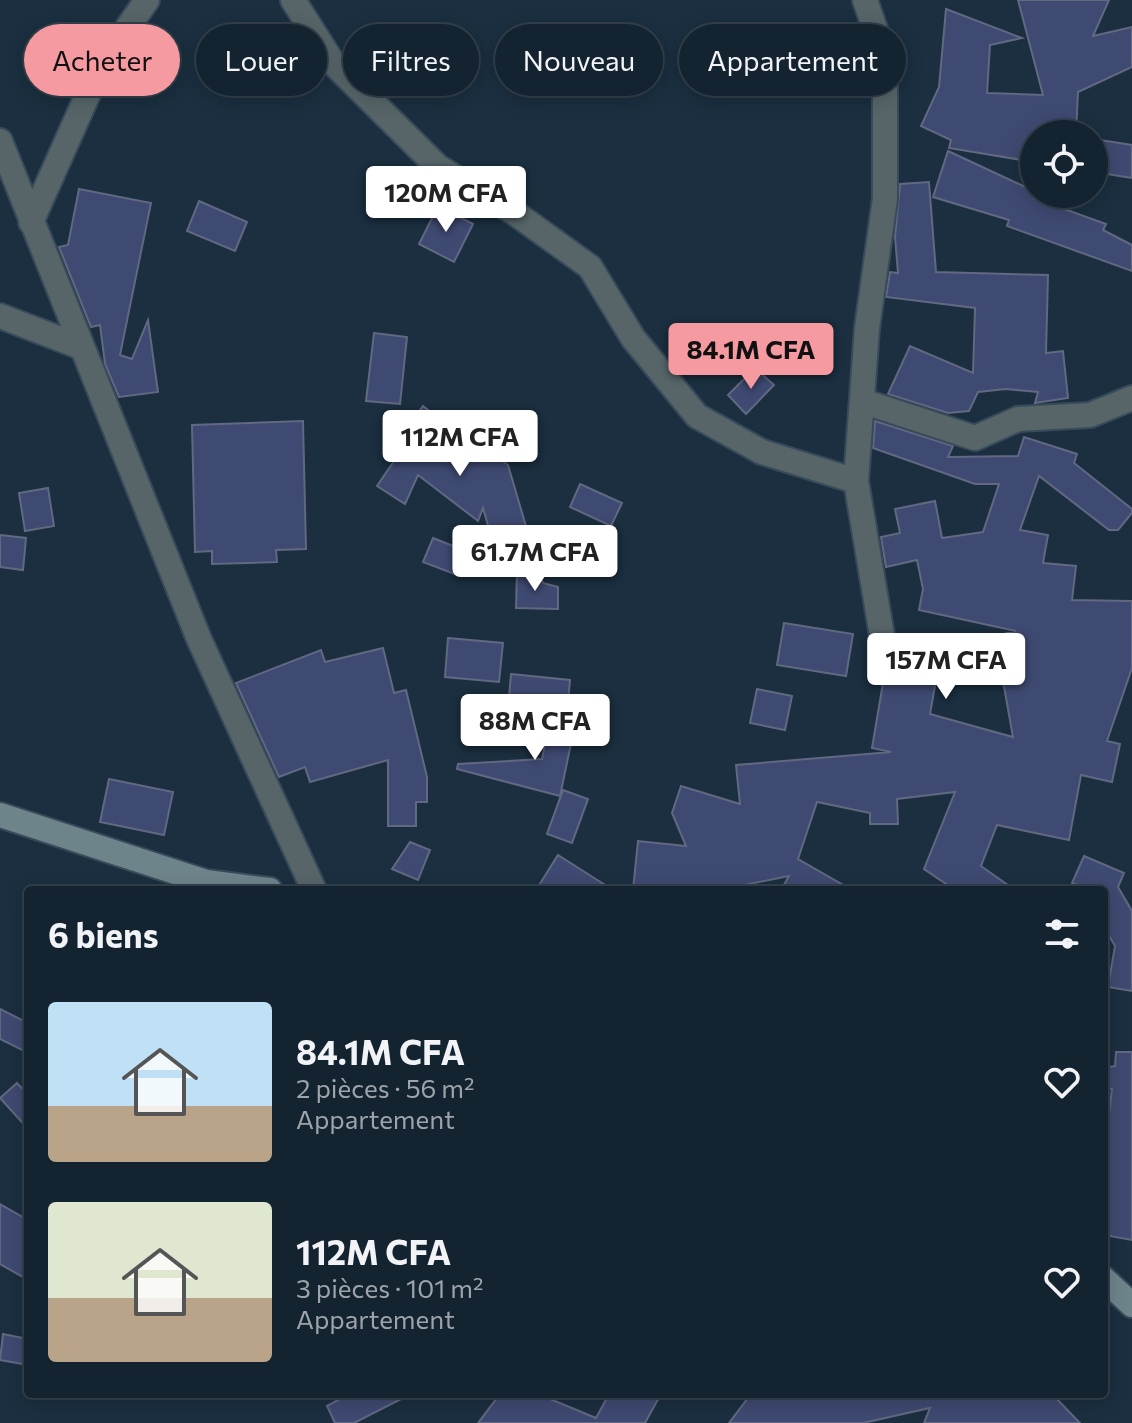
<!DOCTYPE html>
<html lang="fr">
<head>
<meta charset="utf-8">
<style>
  body { margin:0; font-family:Commissioner,sans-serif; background:#212f3c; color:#f1f3f6; height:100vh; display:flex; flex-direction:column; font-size:30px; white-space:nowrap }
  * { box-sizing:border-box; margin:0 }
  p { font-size:26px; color:#9da4ab }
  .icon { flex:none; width:44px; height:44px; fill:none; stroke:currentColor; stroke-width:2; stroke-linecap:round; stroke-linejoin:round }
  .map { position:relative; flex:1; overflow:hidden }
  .panel { position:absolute; left:24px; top:886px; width:1084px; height:512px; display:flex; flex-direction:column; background:#142330; border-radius:8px; box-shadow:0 4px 20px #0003,0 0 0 2px #33404c }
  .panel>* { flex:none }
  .top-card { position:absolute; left:24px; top:24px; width:1084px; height:72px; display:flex; gap:16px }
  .tools { position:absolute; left:1020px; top:120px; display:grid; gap:16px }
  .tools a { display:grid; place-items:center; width:88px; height:88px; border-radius:50%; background:#142330; box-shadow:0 4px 20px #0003,0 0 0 2px #33404c; font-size:40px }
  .price { position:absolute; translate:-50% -68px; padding:0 18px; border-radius:8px; background:#fff; color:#222; font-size:26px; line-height:52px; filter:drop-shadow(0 2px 4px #0008) }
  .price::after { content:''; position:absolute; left:50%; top:48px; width:24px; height:18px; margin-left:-12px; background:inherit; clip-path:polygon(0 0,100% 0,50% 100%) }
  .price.selected { background:#f49aa0; color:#111 }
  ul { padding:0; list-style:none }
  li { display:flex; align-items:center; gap:24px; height:200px; padding:0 24px }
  li span { display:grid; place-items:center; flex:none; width:224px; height:160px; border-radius:8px; color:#555 }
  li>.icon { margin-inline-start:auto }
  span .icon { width:96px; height:96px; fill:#fffc; stroke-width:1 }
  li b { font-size:34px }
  h2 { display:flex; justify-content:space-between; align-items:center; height:96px; padding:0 24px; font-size:34px }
  .pill { padding:0 28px; border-radius:36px; background:#142330; box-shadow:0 4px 20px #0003,0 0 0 2px #33404c; font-size:28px; line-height:72px }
  .pill.selected { background:#f49aa0; color:#111 }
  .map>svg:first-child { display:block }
  .building { fill:#3f4a72; stroke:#616881; stroke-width:2 }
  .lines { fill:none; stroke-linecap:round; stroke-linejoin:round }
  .street-casing { stroke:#384b5b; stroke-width:28 }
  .secondary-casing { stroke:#384b5b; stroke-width:28 }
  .street { stroke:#576569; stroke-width:24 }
  .secondary { stroke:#6e848b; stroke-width:24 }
</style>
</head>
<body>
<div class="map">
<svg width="1132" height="1423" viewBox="0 0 1132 1423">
  <rect width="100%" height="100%" fill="#1b2f40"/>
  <!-- building -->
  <path class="building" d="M 1018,0 L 1109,0 L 1093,36 L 1132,27 L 1132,67 L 1078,92 L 1076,134 L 1034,134 L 1034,162 L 949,148 L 951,140 L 921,126 L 939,87 L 946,9 L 1022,38 L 990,45 L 987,93 L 1043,95 Z
    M 1094,139 L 1132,145 L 1132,178 L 1094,172 Z
    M 948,151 L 1034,191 L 1034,198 L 1106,224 L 1103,230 L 1132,245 L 1132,271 L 1007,226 L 1009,220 L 933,197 Z
    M 929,182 L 936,272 L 1048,275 L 1046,353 L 1063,351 L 1068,398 L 1035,403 L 1038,392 L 1006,389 L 978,392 L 969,411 L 948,413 L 888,394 L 910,346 L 973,373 L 975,308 L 886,297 L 890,272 L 898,273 L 895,237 L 900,184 Z
    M 79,189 L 151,203 L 120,355 L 132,359 L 148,320 L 158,392 L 119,397 L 105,364 L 100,325 L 91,327 L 59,247 L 68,245 Z
    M 199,201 L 247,222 L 235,251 L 187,231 Z
    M 438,206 L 473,224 L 454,262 L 419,244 Z
    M 374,333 L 407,337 L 400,404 L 366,401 Z
    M 755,368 L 774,385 L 746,414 L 728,395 Z
    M 423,406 L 480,450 L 483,446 L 508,465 L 538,567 L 489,529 L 483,508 L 478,521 L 418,475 L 405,504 L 377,486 L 409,439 L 402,434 Z
    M 303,421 L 306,549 L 276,550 L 277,562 L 212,564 L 212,551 L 195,552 L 192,425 Z
    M 875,421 L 953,446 L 948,457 L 1018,456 L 1024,437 L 1077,454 L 1074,463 L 1132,509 L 1132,513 L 1118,530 L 1109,530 L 1039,476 L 1020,530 L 1048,535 L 1043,563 L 1076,566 L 1072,600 L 1132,601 L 1132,668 L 1107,741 L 1120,744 L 1112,782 L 1081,775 L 1069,840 L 997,825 L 981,866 L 1015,890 L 955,890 L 924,869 L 955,792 L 897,799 L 898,824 L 870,824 L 870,813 L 817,802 L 798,859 L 852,890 L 781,890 L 789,876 L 720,890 L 633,890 L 638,841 L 686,846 L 672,813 L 681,786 L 740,804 L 736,765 L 891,752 L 872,748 L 885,671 L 936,680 L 930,714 L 1013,737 L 995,636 L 1016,631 L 919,610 L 923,589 L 917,560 L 886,567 L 881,537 L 900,533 L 895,509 L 935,501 L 942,538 L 983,532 L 999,484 L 975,484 L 873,448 Z
    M 580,484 L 622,503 L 611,526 L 570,507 Z
    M 48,488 L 54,526 L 25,531 L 19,493 Z
    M 0,535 L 26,538 L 23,570 L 0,567 Z
    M 433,538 L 466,551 L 457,575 L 423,562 Z
    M 517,571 L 542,580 L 543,583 L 558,587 L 558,609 L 516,608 Z
    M 784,623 L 853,634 L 846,676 L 777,665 Z
    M 448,638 L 503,643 L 499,682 L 445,677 Z
    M 383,648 L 394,693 L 406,690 L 427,777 L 427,802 L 416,802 L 416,826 L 388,826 L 388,760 L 310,782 L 305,767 L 279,777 L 236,683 L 321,650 L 325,662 Z
    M 511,674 L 570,680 L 568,702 L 509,697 Z
    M 757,689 L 792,696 L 785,730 L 750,723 Z
    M 551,715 L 576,720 L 560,796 L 457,769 L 458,764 L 542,759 Z
    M 109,779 L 173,792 L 164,835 L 100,822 Z
    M 563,790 L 588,799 L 572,843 L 547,834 Z
    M 410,842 L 430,850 L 418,880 L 392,869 Z
    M 558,855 L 613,890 L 536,890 Z
    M 1084,856 L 1124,873 L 1118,887 L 1132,911 L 1132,991 L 1108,987 L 1115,946 L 1104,927 L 1104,890 L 1089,890 L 1072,883 Z
    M 0,1009 L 28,1023 L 28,1053 L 0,1039 Z
    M 1116,1052 L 1132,1052 L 1132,1240 L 1104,1235 L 1104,1156 L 1112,1089 L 1104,1088 L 1104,1068 L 1115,1066 Z
    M 17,1083 L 28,1095 L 28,1129 L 0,1098 Z
    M 0,1204 L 28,1220 L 28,1280 L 0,1264 Z
    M 3,1334 L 28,1339 L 28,1365 L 0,1360 Z
    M 349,1394 L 411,1394 L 354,1423 L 335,1423 L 327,1406 Z
    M 500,1394 L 538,1394 L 596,1418 L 609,1394 L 661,1394 L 645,1423 L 478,1423 Z
    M 751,1394 L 1052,1394 L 1080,1423 L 924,1423 L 930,1408 L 863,1423 L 729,1423 Z"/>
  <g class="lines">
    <defs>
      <path id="street" d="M 293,0 L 333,63 L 438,167 L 515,213 L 590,267 L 633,338 L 697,416 L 762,452 L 856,481
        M 865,0 L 885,58 L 885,199 L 867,328 L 856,481 L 883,642
        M 0,141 L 199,639 L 314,890
        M 31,222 L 100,67 L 147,0
        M 0,316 L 81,347
        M 862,401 L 975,438 L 1018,419 L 1090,415 L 1132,398"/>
      <path id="secondary" d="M 0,815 L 206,882 L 270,890
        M 1104,1279 L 1132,1305"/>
    </defs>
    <!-- street casing -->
    <use href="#street" class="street-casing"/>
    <!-- secondary casing -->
    <use href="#secondary" class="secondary-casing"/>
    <!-- street -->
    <use href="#street" class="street"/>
    <!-- secondary -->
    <use href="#secondary" class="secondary"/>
  </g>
</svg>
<div class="tools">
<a><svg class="icon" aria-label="locate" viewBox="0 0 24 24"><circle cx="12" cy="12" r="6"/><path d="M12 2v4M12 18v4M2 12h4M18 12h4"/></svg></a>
</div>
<b class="price" style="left:446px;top:234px">120M CFA</b>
<b class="price selected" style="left:751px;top:391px">84.1M CFA</b>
<b class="price" style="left:460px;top:478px">112M CFA</b>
<b class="price" style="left:535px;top:593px">61.7M CFA</b>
<b class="price" style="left:946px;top:701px">157M CFA</b>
<b class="price" style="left:535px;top:762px">88M CFA</b>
<div class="top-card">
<a class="pill selected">Acheter</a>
<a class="pill">Louer</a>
<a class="pill">Filtres</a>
<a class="pill">Nouveau</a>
<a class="pill">Appartement</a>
</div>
<section class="panel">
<h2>6 biens<svg class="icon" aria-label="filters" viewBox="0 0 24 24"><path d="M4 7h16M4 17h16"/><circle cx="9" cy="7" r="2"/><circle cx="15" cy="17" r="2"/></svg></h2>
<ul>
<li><span style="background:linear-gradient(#bfe0f5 65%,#b9a48a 0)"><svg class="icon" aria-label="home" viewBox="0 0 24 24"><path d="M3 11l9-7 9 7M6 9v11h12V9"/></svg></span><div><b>84.1M CFA</b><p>2 pièces · 56 m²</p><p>Appartement</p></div><svg class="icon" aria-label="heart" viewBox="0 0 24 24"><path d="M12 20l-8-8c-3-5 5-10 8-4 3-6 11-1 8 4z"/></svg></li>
<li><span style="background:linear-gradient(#dfe7d0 60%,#b9a48a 0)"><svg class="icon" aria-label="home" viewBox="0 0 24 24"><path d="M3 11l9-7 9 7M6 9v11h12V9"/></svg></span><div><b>112M CFA</b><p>3 pièces · 101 m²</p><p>Appartement</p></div><svg class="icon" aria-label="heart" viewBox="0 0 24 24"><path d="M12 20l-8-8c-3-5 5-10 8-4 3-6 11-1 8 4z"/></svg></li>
</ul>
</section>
</div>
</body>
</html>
